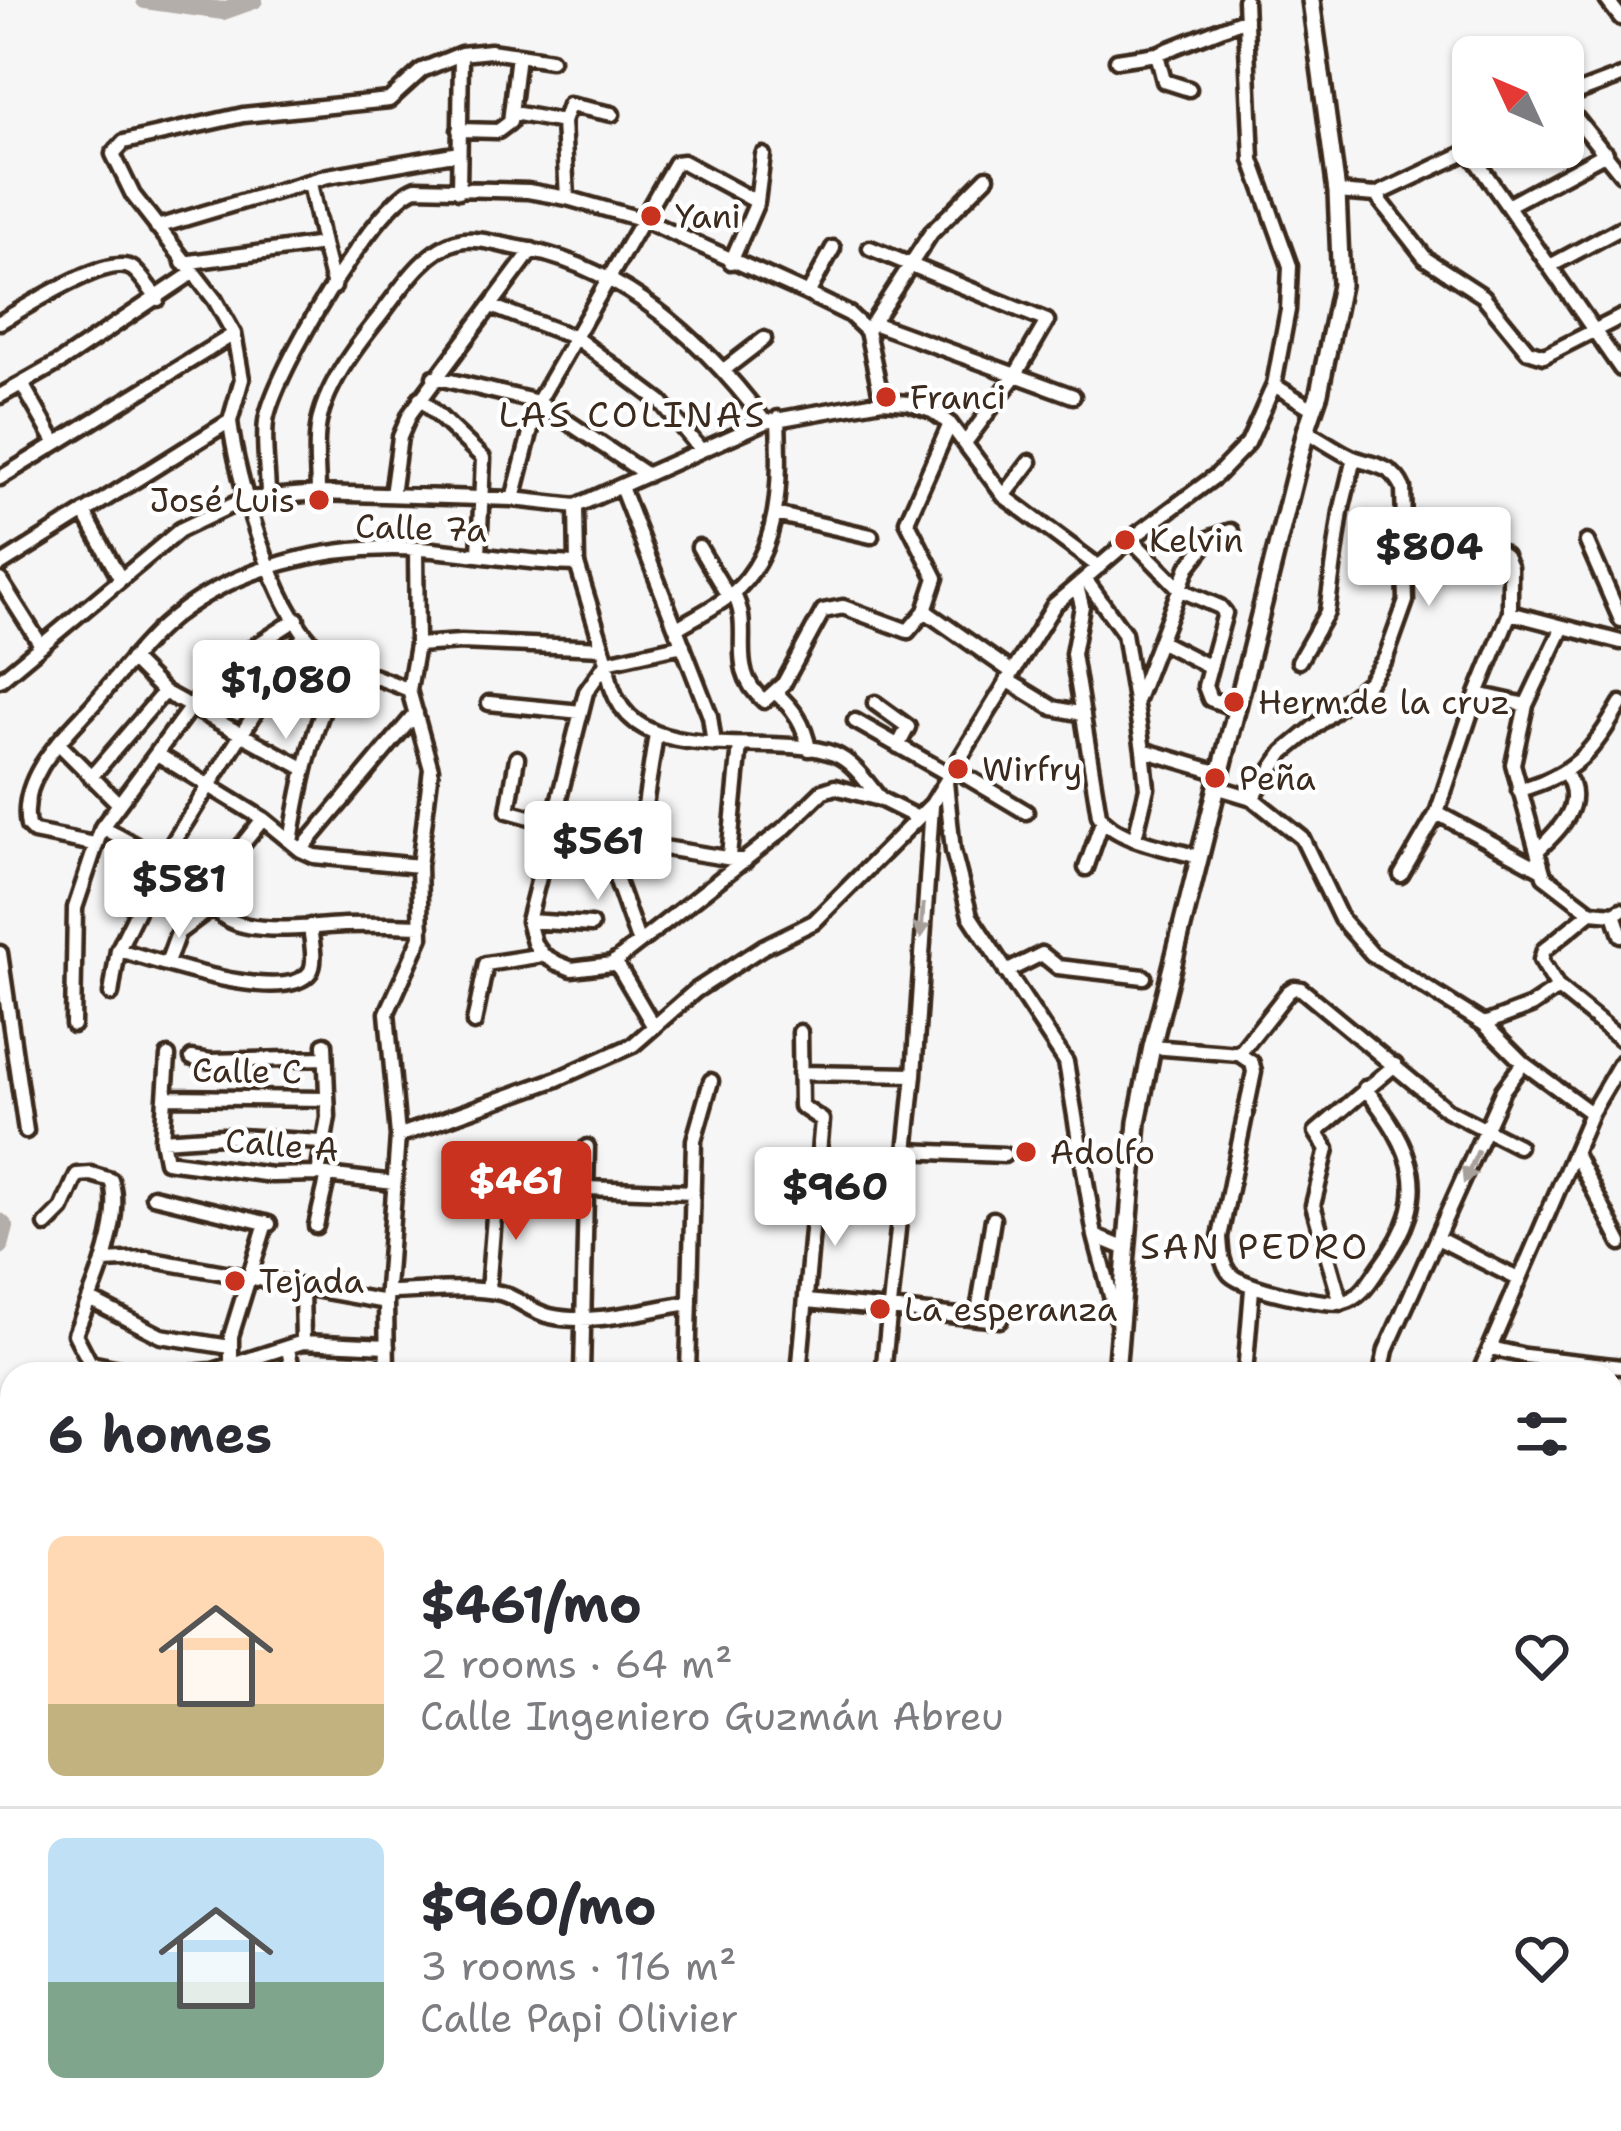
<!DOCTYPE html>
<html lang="en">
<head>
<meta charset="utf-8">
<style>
  body { margin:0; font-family:"Shantell Sans",sans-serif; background:#f7f7f7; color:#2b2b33; height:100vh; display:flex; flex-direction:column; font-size:45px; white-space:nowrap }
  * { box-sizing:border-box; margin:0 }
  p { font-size:39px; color:#7c7c81 }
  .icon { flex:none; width:66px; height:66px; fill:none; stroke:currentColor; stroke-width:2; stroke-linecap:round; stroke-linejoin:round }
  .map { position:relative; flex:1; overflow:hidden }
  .panel { position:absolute; left:0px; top:1362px; width:1623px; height:771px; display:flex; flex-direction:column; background:#fff; border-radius:36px 36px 0 0; box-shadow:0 3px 9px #0004 }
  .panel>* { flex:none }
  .needle { width:78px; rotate:314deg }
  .controls { position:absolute; left:1452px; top:36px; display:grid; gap:24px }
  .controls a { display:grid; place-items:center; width:132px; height:132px; border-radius:18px; background:#fff; box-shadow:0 3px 9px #0004; font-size:60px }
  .price { position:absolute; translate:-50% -102px; padding:0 27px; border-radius:12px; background:#fff; color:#222; font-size:39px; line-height:78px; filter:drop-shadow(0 3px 6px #0008) }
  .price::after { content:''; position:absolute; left:50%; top:72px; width:36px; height:27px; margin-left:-18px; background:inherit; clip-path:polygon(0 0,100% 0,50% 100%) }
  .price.on { background:#c8321e; color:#fff }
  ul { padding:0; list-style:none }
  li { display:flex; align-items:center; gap:36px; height:300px; padding:0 48px }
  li+li { border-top:3px solid #e1e1e2 }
  li span { display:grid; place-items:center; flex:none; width:336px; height:240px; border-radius:18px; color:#555 }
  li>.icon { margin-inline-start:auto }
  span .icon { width:144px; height:144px; fill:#fffc; stroke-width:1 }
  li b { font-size:51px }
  h2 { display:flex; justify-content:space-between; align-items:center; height:144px; padding:0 48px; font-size:51px }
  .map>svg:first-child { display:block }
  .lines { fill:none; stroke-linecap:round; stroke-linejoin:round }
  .river { stroke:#b4aeaa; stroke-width:18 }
  .minor-casing { stroke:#3b2a1e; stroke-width:21 }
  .tertiary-casing { stroke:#3b2a1e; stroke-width:24 }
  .primary-casing { stroke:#3b2a1e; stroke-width:27 }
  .minor { stroke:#fff; stroke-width:12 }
  .tertiary { stroke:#fff; stroke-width:15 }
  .primary { stroke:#fff; stroke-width:18 }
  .oneway { fill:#a79f9a }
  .poi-dot { fill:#c8321e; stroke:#fff; stroke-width:4.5 }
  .labels { text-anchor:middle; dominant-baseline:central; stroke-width:9; stroke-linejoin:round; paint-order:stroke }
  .poi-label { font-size:33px; fill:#3b2a1e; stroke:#fff; text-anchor:start }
  .street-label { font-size:33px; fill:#3b2a1e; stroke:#fff }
  .neighbourhood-label { font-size:36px; letter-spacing:3px; fill:#3b2a1e; stroke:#fff }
</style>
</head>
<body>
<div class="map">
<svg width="1621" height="2131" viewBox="0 0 1621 2131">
  <rect width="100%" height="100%" fill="#f7f6f6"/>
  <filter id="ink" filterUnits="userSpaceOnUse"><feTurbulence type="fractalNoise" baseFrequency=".00833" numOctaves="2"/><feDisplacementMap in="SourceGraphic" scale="24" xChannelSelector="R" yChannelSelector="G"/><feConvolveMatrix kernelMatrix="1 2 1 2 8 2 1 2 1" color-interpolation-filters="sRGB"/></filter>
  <g filter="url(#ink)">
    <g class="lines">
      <!-- river -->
      <path class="river" d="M 145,0 L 223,11 L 254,0
        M 0,1222 L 5,1227 L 0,1246"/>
      <defs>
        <path id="minor" d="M 1607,0 L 1621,18
          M 1157,54 L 1164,81 L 1189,89
          M 518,55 L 551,60
          M 1117,60 L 1157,54 L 1246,19
          M 1563,98 L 1621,76
          M 1563,102 L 1621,174
          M 513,113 L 563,122 L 567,198
          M 563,122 L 569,105 L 612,114
          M 1470,152 L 1621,369
          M 310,183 L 323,244
          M 459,191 L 461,54
          M 1337,192 L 1376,195 L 1426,259 L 1483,296 L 1528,351 L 1544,356 L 1621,317
          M 1376,195 L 1478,147
          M 1509,205 L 1606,153
          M 157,227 L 328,176 L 459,153
          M 870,248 L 1047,321 L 1015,376 L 965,443
          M 731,262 L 757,202 L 763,155
          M 183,263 L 323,244 L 334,287
          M 1550,266 L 1621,228
          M 808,294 L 833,248
          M 491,306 L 576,338 L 661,402 L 701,450
          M 0,322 C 23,309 109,252 133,269 C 142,276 150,290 158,299
          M 873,323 L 1073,396
          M 870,327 L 931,233 L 987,177
          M 725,369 L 764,339
          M 434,377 L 538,402 L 647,475
          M 22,384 L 55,442
          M 1274,385 L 1313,409
          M 0,396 L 60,362 L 191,274
          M 420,398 L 483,458 L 479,555
          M 230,421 C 236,477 274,609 316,646 C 342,668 379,677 409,690 L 431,769 L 419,866 L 421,937 L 387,1013 L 398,1136 L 386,1302 L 387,1374
          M 950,424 L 907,521 L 936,578 L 925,611 L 1012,672
          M 0,478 L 234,334
          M 621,487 L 710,716 L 714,744
          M 318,493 C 318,472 315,449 318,428 C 323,389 356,346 380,316 C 400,290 425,249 459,241 C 476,237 497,244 514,247 C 620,264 703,339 765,422
          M 392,495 L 400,437 L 410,414 L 532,250
          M 268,496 C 268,472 263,445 266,421 C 272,376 375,202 416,188 L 528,191 L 567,198 L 644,220 L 808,294 L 849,314 L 867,331 L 882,401
          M 1004,496 L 1030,462
          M 513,499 L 538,402 L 675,163 L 683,162 L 757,202
          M 576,506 L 577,564 L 607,662 C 616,780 763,727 834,754 C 854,762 867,783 880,799
          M 84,512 L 120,578
          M 775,514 L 871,536
          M 1131,539 L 1181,590 L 1220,607 L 1225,613 L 1205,686 L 1210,699 L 1237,709
          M 1587,542 L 1621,620
          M 699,547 L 728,596
          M 0,565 L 230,421 L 242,379 L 234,334 L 215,300 L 133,195 L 113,154 L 124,142 L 243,115 L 389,100 L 422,70 L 461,54 L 490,51 L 518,55 L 510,122 L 498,131 L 459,130
          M 1085,579 L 1124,633 L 1143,750 L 1220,773
          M 0,580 L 41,645
          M 1077,586 L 1082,606 L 1073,654 L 1099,815 C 1115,841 1170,848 1198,857
          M 733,593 C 755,630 724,667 764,701 L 784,683 L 823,611 L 843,607 L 908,631 L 925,611
          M 1510,613 L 1621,642
          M 1563,627 L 1526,705 L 1513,764 L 1544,876 L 1591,912 L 1614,914 L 1621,910
          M 677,628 C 695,617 716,607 733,593 C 783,550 780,478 778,418
          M 1161,642 L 1210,667
          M 417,645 L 461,642 L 603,648
          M 683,645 L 607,662 L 586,692 L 528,921 L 534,943 L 543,955 L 557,963 L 572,969 L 612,964 L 785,828 L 823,791 L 835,787 L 880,799 L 918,818
          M 131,659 L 164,692 L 303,768
          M 1299,661 L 1327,612 L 1341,512 L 1354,458
          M 0,680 L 180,530 L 245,499 L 318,493 L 513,499 L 576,506 L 765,422 L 882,401 L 909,403 L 932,411 L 950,424 L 1004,496 L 1099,567
          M 1007,680 L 1053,708 L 1083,714
          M 409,690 L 417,645 L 416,549
          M 776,693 C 795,710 804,724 809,749
          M 1477,694 L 1526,705
          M 1137,699 L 1188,567 L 1211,538 L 1231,531
          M 489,703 L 581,712
          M 875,703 L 908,727 L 898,746
          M 855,721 L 950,775
          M 58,743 L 117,802
          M 157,754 L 263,819 L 301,850 L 314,856 L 419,866
          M 517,758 L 508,811 L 555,824
          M 954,769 L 1026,812
          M 91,777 L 164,692
          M 946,782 L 953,851 L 970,916 L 1066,1062 L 1095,1236 L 1124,1248
          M 1216,787 L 1252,798 L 1302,838 L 1341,919 L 1372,954 L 1484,1024 L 1523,1063 L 1591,1113
          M 1519,790 C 1576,774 1592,752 1621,703
          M 1252,798 L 1284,752 L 1369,682 L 1386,657 L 1406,601 L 1403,488 C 1392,464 1373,466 1351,457 C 1336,450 1321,439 1306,431
          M 1437,813 L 1540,869
          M 263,819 L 214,880 C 195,946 310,926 344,925 C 369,924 395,925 421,926
          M 102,827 L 162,860
          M 552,835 L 612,847 L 639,844 L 745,861
          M 1135,838 L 1147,788 L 1143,750
          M 291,842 C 301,778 314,720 344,663
          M 94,844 L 34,832 L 28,826 C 19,779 60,740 89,709 C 114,682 135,651 163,626 C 230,566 333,543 421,549 C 473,553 525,563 577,564
          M 639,844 L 656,734
          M 612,847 L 617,881 L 639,943
          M 301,850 L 416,713
          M 1538,850 C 1560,829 1587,803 1565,773
          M 729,856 L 740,745
          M 1086,868 L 1102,822
          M 1401,875 L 1437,813 L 1477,694 L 1510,613 L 1510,567 L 1505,556 L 1497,550 L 1452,544 L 1407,543
          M 1591,912 L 1544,950 L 1541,960 L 1558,988 L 1621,1039
          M 1614,914 L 1621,935
          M 528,921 L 591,925
          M 118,950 L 162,860 L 305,634
          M 0,953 L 26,1131
          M 615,961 L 654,1027
          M 167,963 L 178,933 L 215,905
          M 1006,972 L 1042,954 L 1058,967 L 1144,977
          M 111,994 L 118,950 C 154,959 284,1007 310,972 C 317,962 311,939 310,926
          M 474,1023 L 486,964 L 543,955
          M 1484,1024 L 1531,1006 L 1558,988
          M 73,1025 L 75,908 L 102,827 L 210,681 L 234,660 L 297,619
          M 1152,1047 L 1239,1054 L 1288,992 L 1294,988 L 1301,989 L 1447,1110 L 1518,1146
          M 1239,1054 L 1252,1063 L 1254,1072 L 1220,1237 C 1221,1250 1221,1263 1229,1273 C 1238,1287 1328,1307 1344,1302 C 1363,1297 1371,1279 1382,1264 C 1434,1194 1414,1150 1365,1088
          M 168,1056 L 162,1140 L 166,1161 L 272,1175 L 318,1174 L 394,1183
          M 192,1058 L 211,1061 L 325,1058
          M 800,1073 L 914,1075
          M 167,1097 L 327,1099
          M 398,1136 L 557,1079 L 633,1045 L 695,991 L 763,947 L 814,922 L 932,804 L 1054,605 L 1131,539 L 1217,475 L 1248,443 L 1274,385 L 1288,310 L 1290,266 L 1252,160 L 1245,0
          M 162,1140 L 222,1136 L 322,1142
          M 906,1151 L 1004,1155
          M 1575,1154 L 1621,1243
          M 318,1174 L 328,1117 L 325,1044
          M 586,1188 L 693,1192
          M 153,1196 L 269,1224
          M 46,1225 L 62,1209 L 77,1175 L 91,1174 L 111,1180 C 125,1222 91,1295 75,1334 L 90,1363
          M 316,1226 L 328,1175
          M 1095,1236 L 1118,1322
          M 1439,1239 L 1518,1279
          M 103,1261 L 147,1259 L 386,1302
          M 302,1287 L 303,1342
          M 488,1291 L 496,1192
          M 387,1292 C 422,1292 465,1285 500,1293 C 517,1297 531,1312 550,1316 C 593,1326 647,1309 690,1303
          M 91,1300 L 161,1336 L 230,1347
          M 807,1301 L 1000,1320
          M 1341,1303 L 1313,1205 L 1327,1149 L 1316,1132 L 1395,1065
          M 977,1318 L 993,1219
          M 1491,1348 L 1525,1356 L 1621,1367
          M 288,1349 L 293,1374
          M 90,1363 L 144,1374
          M 231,1366 L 231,1336 L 266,1223
          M 79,1372 L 82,1374
          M 180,1374 L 213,1371 L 303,1342 L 387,1346
          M 582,1374 L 587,1147
          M 688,1374 L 694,1140 L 711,1081
          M 799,1374 L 822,1120 L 801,1106 L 800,1032
          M 883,1374 L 914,1075 L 932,806
          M 1245,1374 L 1252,1289
          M 1381,1374 L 1386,1350 L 1503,1090 L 1523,1063
          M 1479,1374 L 1591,1113 L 1621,1062
          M 1611,1621 L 1621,1478
          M 0,1629 L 12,1629
          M 1611,1693 L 1621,1694
          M 0,1743 L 12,1743
          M 1611,1778 L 1621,1778
          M 0,1859 L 12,1859
          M 1611,1898 L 1621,1898
          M 103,2121 L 104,2131
          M 199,2121 L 202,2131
          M 268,2121 L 585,2131
          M 630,2131 L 631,2121
          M 717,2131 L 718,2121
          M 810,2131 L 811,2121
          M 900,2131 L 900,2121
          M 1196,2131 L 1197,2121
          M 1321,2131 L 1322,2121
          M 1576,2131 L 1576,2121"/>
        <path id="tertiary" d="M 1116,1374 L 1137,1122 L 1152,1047 L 1306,431 L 1319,393 L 1341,285 L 1337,192 L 1311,0
          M 0,1947 L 4,1975"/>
        <path id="primary" d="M 0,1975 L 12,1976
          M 0,1996 L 12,1997
          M 1611,2014 L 1621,2014
          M 1611,2037 L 1621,2037
          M 1072,2131 L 1073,2121
          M 1453,2131 L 1454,2121"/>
      </defs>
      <!-- minor casing -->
      <use href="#minor" class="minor-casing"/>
      <!-- tertiary casing -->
      <use href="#tertiary" class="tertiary-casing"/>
      <!-- primary casing -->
      <use href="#primary" class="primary-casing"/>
      <!-- minor -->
      <use href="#minor" class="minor"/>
      <!-- tertiary -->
      <use href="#tertiary" class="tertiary"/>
      <!-- primary -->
      <use href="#primary" class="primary"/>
    </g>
    <!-- one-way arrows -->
    <defs><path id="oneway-solid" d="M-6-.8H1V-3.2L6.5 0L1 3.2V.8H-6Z" transform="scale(3)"/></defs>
    <g class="oneway">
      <use href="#oneway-solid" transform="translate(922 921) rotate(94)"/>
      <use href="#oneway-solid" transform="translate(1471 1167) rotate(114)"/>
    </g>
  </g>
  <!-- markers -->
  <g class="poi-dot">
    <circle cx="651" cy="216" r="12"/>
    <circle cx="886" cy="397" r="12"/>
    <circle cx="319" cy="500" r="12"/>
    <circle cx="1125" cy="540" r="12"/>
    <circle cx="1234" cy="702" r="12"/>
    <circle cx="958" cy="769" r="12"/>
    <circle cx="1215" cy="778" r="12"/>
    <circle cx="1026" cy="1152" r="12"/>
    <circle cx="235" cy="1281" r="12"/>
    <circle cx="880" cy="1309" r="12"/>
  </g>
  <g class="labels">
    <!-- poi labels -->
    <g class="poi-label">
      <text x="675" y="216">Yani</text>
      <text x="910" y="397">Franci</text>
      <text x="295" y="500" text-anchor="end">José Luis</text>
      <text x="1149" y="540">Kelvin</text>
      <text x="1258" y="702">Herm.de la cruz</text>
      <text x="982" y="769">Wirfry</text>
      <text x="1239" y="778">Peña</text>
      <text x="1050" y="1152">Adolfo</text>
      <text x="259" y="1281">Tejada</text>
      <text x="904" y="1309">La esperanza</text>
    </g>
    <!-- street labels -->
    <g class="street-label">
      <text transform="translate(421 528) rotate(2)">Calle 7a</text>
      <text transform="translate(247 1071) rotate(1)">Calle C</text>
      <text transform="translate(282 1145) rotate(5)">Calle A</text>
    </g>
    <!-- neighbourhood labels -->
    <g class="neighbourhood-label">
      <text x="633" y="414">LAS COLINAS</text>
      <text x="1255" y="1246">SAN PEDRO</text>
    </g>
  </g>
</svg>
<div class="controls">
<a><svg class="needle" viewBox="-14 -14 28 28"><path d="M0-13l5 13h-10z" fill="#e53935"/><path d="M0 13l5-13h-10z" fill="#7c7c81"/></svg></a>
</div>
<b class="price" style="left:1429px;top:609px">$804</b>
<b class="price" style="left:286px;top:742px">$1,080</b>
<b class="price" style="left:598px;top:903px">$561</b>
<b class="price" style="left:179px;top:941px">$581</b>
<b class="price on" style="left:516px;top:1243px">$461</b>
<b class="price" style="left:835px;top:1249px">$960</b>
<section class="panel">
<h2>6 homes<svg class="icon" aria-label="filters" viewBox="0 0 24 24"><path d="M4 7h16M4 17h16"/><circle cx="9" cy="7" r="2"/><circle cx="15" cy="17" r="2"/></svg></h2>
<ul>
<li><span style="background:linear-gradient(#ffd9b3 70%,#c2b280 0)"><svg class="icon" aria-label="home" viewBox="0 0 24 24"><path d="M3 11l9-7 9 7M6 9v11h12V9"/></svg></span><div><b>$461/mo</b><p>2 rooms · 64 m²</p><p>Calle Ingeniero Guzmán Abreu</p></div><svg class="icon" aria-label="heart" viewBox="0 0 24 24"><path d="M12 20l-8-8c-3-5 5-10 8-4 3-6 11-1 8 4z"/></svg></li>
<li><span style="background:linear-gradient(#bfe0f5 60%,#7fa58c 0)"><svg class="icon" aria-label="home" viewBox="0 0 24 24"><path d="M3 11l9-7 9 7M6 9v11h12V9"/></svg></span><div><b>$960/mo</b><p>3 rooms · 116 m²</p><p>Calle Papi Olivier</p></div><svg class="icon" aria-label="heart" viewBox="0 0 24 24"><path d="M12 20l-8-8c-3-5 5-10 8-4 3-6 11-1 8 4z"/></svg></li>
</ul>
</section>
</div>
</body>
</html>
